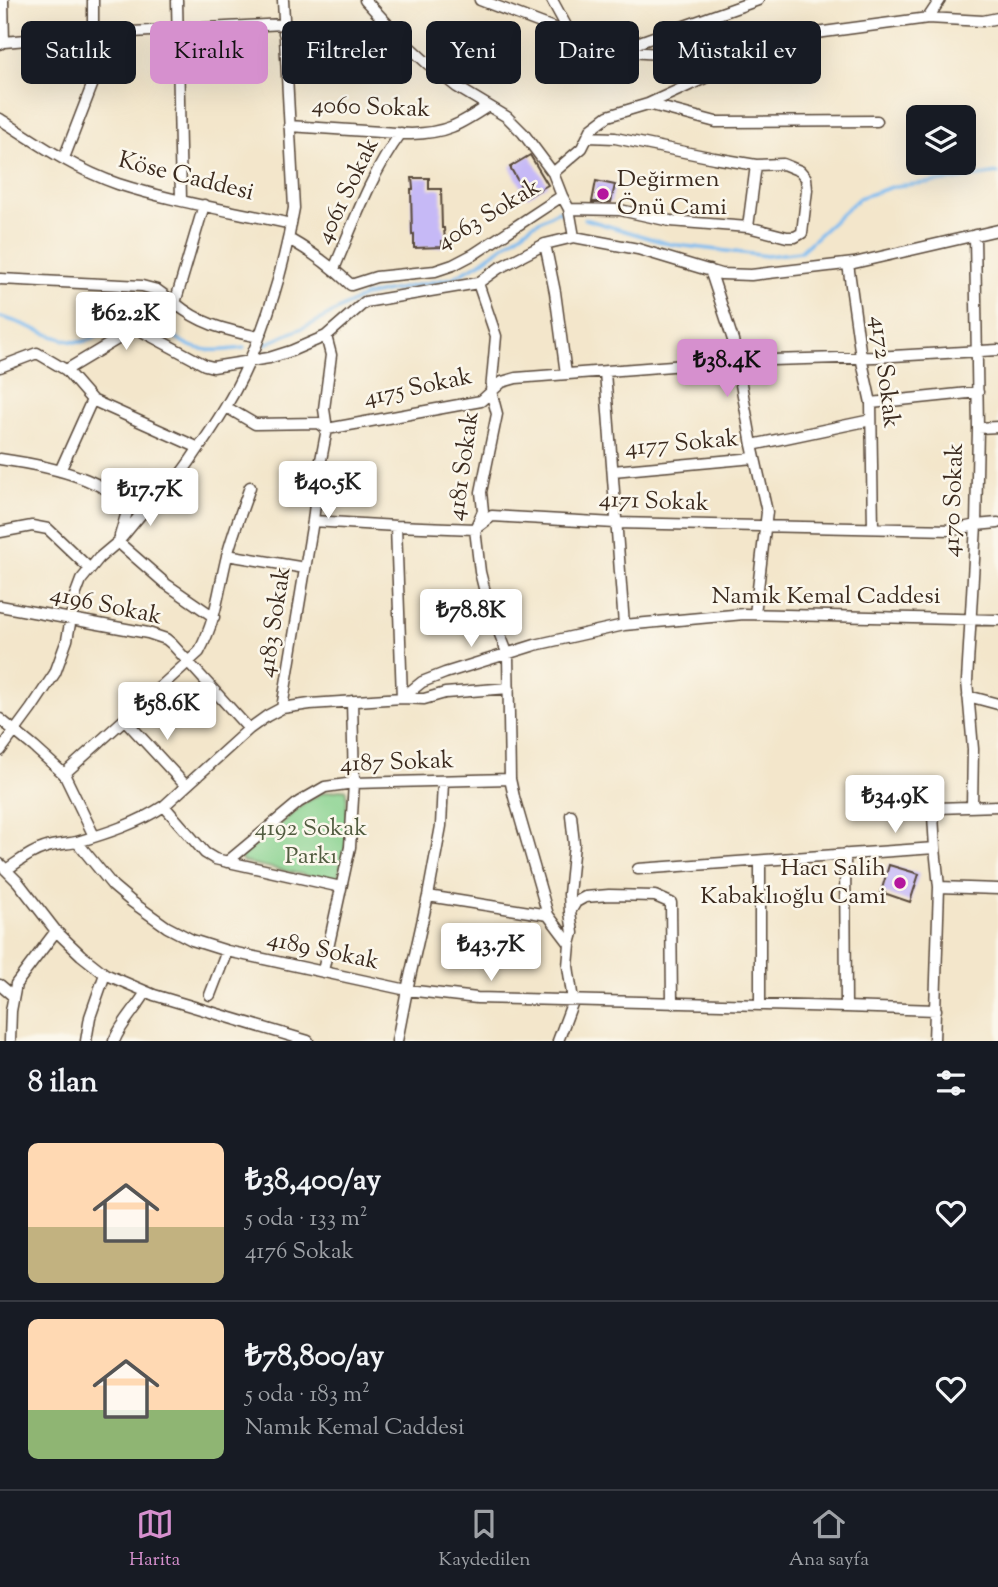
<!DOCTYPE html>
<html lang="tr">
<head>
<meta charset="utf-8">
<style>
  body { margin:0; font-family:"Sorts Mill Goudy",serif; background:#20242c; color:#f1f3f6; height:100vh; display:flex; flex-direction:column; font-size:26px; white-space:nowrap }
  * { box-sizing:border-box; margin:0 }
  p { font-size:23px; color:#9ea1a6 }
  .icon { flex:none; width:38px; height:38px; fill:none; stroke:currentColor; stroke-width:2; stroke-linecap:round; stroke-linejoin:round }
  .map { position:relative; height:1041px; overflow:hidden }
  .drawer { display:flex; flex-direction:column; background:#171b24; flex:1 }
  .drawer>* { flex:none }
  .guide { position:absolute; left:21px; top:21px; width:957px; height:63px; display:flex; gap:14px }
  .fabs { position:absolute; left:906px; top:105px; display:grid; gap:14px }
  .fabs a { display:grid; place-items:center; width:70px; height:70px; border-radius:10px; background:#171b24; box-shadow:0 7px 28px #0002; font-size:35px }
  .price { position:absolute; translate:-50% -60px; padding:0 16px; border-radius:7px; background:#fff; color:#222; font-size:23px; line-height:46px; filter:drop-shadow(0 2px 4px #0008) }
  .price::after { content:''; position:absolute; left:50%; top:42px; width:21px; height:16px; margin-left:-10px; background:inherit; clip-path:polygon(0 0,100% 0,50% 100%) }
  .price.active { background:#d690ce; color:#111 }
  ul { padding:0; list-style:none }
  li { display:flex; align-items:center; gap:21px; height:175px; padding:0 28px }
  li+li { border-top:2px solid #363941 }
  li span { display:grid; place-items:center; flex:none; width:196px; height:140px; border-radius:10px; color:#555 }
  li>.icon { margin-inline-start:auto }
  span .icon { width:84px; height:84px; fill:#fffc; stroke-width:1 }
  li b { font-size:30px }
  h2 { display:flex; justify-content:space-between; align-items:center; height:84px; padding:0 28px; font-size:30px }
  .pill { padding:0 24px; border-radius:10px; background:#171b24; box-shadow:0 7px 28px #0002; font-size:24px; line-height:63px }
  .pill.active { background:#d690ce; color:#111 }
  .tab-bar { display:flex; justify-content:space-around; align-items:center; height:98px; border-top:2px solid #363941; background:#171b24; font-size:19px; color:#9ea1a6 }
  .tab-bar a { display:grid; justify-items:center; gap:4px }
  .tab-bar .active { color:#d690ce }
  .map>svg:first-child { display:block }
  .green { fill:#88d28f; stroke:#627e56; stroke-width:2 }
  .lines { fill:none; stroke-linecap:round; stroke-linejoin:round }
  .stream { stroke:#7dbbf0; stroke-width:3.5 }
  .building { fill:#c6b9f6 }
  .minor-casing { stroke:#574638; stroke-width:13 }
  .minor { stroke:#fff; stroke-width:10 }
  .poi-dot { fill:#b5179e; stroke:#fbf7ec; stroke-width:2.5 }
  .labels { text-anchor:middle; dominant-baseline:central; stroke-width:5; stroke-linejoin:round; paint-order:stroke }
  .street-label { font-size:24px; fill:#3b2a1e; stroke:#fbf7ec }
  .poi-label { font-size:24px; fill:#3b2a1e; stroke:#fbf7ec; text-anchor:start }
  .park-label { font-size:24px; fill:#525c40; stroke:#fbf7ec }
</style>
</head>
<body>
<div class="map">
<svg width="998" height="1041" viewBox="0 0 998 1041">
  <rect width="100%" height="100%" fill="#fbf7ec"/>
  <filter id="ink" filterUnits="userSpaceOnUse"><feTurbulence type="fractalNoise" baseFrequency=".0143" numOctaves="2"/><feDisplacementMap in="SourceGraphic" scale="14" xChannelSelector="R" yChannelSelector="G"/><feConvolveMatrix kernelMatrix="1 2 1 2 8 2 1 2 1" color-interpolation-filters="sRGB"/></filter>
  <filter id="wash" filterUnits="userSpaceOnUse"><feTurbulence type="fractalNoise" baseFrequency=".00686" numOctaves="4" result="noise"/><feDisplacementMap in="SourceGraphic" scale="28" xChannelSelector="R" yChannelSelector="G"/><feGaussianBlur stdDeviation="1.57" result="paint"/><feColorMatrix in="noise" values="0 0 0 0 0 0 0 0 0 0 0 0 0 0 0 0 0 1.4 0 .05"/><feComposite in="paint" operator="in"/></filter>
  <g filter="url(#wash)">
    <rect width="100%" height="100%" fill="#f3e6cb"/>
    <!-- green -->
    <path class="green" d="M 345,789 L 347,791 L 346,845 L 338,877 L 333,881 L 243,862 L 240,858 L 305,803 L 322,793 Z"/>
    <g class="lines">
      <!-- stream -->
      <path class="stream" d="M 585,219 L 669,244 L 767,256 L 800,252 L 859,198 L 895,186 L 954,180 L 998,173
        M 0,317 C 19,321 37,331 56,337 C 62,339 70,342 77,342 C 101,343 117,313 140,316 C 155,318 165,328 177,338 C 196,354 220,351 244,348
        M 263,345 L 314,323 L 364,296 L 452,278 L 480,263 L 532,225 L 558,211 L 562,213"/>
    </g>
    <g id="blocks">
      <!-- building -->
      <path class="building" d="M 530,155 L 548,185 L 527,197 L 510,167 Z
        M 412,178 L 429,178 L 429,189 L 441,189 L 442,228 L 444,228 L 445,241 L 442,241 L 442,247 L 414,248 L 414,234 L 412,235 L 411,189 L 413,189 Z
        M 596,181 L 615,185 L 611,202 L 592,202 Z
        M 889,865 L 919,874 L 910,902 L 881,892 Z"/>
    </g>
  </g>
  <g filter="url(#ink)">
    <use href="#blocks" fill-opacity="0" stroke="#574638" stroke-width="2"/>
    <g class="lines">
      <defs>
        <path id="minor" d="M 3,0 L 4,42
          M 177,0 L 181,200
          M 365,0 L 404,42 L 428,64 L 457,87 L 507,117 L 523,133 L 553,173 L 562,196 L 569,209 L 574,237
          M 480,0 L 614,51 L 660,54 L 928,18 L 983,21 L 998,18
          M 552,0 L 571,35
          M 928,18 L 940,0
          M 284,33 C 318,33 355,35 388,25
          M 0,44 L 4,42 L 94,34 L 284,24
          M 620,49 L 758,0
          M 648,104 L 716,122 L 877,121
          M 0,119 C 37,143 76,170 118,184 C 174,202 234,211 291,224
          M 289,126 L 411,134 C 446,133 459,125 488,106
          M 64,158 L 93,83 L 93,0
          M 553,173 L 582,148 L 592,128 L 608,116 L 648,104 L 707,77 L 731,61 L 744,43
          M 569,209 L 620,210 L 670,221 L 748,227 L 787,237 L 795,237 L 802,233 L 807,190 L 806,178 L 800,171 L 783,164 L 756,165 L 714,158 L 615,138 L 588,137
          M 748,227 L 756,165
          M 289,239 C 312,252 332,267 351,285 L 376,277 L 435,271 L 453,265 L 474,254 L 562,196
          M 545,244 L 555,292 L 566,374
          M 848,264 L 861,357 L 871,403 L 873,528
          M 334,269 C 354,222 371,174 401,133
          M 710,270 L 733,340 L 752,445 L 767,512 L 755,614
          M 0,279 L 142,286 L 157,290 L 175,303 L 204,205
          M 478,283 L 496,336 L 491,391 L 497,414 L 481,492 L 483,511 L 475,529 L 480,572 L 488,604 L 508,655 L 510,779 L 514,797 L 548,915 L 570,944 L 568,966 L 573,1001 L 558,1041
          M 175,303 C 201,325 227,330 258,337
          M 0,367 L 37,353 L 66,370 L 136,328 L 205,365 L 213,367 L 269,358 L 291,351 L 326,336 L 365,302 L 478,283 L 499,268 L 545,244 L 574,237 L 638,249 L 721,274 L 751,275 L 854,263 L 998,230
          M 605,372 L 624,625
          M 92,400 L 199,448
          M 871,403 L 978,392
          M 226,407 L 255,424 L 319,423 L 327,429 L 481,401 L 502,382 L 516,378 L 737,361 L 875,357 L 998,350
          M 978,428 L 998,427
          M 752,445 L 871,420
          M 0,459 C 28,463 56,468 82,478 C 102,485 120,500 142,500 C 165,499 185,469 196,452 C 206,438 216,423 225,408 C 260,351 283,274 294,208 L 283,0
          M 60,471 L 92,400 L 66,370
          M 613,471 L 754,458
          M 313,521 L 396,526 L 475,529 L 492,516 L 615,523 L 953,530 L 976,525 L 998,523
          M 396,526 L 402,698 L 424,699 L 445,693 L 509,688
          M 0,532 L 32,526 L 48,529 L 90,569
          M 120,536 L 131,498
          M 118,542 L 166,584 L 214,617
          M 227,555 L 305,568
          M 0,606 L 148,633 L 166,639 L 172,644 L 249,729
          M 968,696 L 998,704
          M 282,708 L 313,521 L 319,470 L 327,429 L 324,409 L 331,355 L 326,336
          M 0,719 L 34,747 L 64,774 L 94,836
          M 125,720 L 186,786
          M 0,751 L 31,709 L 55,673 L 67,640 L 75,596 L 81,580 L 99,558 L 118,542 L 156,496
          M 64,774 L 199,652 C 217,618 218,592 227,556 C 233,533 242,510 250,487
          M 164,806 L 205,853 L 215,859 L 341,887
          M 972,807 L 973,749 L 967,681 L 976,525 L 978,428 L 975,235
          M 77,842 L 113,886 L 132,902 L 167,927 L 192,940 L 227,951 L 407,990 L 477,998 L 846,1007 L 936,1010
          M 935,848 L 933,815 L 934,811 L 937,808 L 998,806
          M 845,854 L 846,1007
          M 227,862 L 299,802 L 325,787 L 354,783 L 510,779
          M 0,864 L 18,882 L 56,931 L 81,955 L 105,974 L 154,995 L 308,1041
          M 638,869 L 935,848 L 939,887 L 934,1041
          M 6,870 C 18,862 30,852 44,848 C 55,844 67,844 77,842 C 108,833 138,823 164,806 L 249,729 L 267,716 L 282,708 L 310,704 L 402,698 L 422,682 L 445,673 L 535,645 L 624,625 L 744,614 L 998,620
          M 939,887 L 998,889
          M 428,896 L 548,915
          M 570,912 L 569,894 L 574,844 L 571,815
          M 570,944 L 573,933 L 570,912 L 576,902 L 585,897 L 609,895 L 655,896 L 671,903 L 672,1003
          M 323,971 L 350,847 L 354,783 L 352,701
          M 0,985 L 13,996
          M 210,995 L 227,951
          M 760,1004 L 760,861
          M 10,1041 L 11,1011 L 16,984 L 56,931
          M 86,1041 L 90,1017 L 105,974
          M 114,1041 C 122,1022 136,1009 146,992
          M 397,1041 L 407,990 L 428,896 L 441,826 L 443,782"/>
      </defs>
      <!-- minor casing -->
      <use href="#minor" class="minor-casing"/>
      <!-- minor -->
      <use href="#minor" class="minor"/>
    </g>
  </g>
  <!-- markers -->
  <g class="poi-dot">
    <circle cx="603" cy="194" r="7"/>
    <circle cx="900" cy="883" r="7"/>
  </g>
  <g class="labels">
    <!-- street labels -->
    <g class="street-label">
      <text transform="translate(371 108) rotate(2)">4060 Sokak</text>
      <text transform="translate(186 177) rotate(14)">Köse Caddesi</text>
      <text transform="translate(348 191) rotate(-64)">4061 Sokak</text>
      <text transform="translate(489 215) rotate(-31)">4063 Sokak</text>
      <text transform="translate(884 372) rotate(83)">4172 Sokak</text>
      <text transform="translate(418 388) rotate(-12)">4175 Sokak</text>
      <text transform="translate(682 444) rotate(-5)">4177 Sokak</text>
      <text transform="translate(464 466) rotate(-82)">4181 Sokak</text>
      <text transform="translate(954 500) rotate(-88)">4170 Sokak</text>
      <text transform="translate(654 502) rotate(2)">4171 Sokak</text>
      <text x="826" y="597">Namık Kemal Caddesi</text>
      <text transform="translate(106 606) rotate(12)">4196 Sokak</text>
      <text transform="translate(275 622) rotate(-81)">4183 Sokak</text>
      <text transform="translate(397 763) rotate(-2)">4187 Sokak</text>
      <text transform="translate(323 951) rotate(12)">4189 Sokak</text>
    </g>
    <!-- poi labels -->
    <g class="poi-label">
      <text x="617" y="180">Değirmen<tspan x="617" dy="28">Önü Cami</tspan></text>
      <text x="886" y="869" text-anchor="end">Hacı Salih<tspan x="886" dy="28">Kabaklıoğlu Cami</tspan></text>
    </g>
    <!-- park labels -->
    <g class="park-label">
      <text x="311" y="829">4192 Sokak<tspan x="311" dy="28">Parkı</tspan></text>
    </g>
  </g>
</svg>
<div class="fabs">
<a><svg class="icon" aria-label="layers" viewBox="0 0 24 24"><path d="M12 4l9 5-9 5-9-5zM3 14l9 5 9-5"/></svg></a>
</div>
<b class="price" style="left:126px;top:352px">₺62.2K</b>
<b class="price active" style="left:727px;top:399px">₺38.4K</b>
<b class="price" style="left:328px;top:521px">₺40.5K</b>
<b class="price" style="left:150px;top:528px">₺17.7K</b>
<b class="price" style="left:471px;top:649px">₺78.8K</b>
<b class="price" style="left:167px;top:742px">₺58.6K</b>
<b class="price" style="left:895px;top:835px">₺34.9K</b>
<b class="price" style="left:491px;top:983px">₺43.7K</b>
<div class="guide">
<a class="pill">Satılık</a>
<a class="pill active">Kiralık</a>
<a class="pill">Filtreler</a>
<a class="pill">Yeni</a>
<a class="pill">Daire</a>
<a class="pill">Müstakil ev</a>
</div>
</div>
<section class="drawer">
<h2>8 ilan<svg class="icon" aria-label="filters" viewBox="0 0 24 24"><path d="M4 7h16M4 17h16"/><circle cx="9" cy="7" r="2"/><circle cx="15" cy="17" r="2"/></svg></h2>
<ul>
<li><span style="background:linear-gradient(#ffd9b3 60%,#c2b280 0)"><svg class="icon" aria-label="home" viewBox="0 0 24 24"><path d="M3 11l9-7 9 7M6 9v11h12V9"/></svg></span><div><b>₺38,400/ay</b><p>5 oda · 133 m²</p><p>4176 Sokak</p></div><svg class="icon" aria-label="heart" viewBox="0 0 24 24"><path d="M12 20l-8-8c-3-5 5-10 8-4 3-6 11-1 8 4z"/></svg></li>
<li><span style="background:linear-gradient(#ffd9b3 65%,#8fb573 0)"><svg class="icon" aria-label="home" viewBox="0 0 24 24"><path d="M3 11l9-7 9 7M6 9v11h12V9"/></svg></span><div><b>₺78,800/ay</b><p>5 oda · 183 m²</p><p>Namık Kemal Caddesi</p></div><svg class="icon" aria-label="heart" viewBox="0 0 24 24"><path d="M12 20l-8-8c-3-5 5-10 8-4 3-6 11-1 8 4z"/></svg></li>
</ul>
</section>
<nav class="tab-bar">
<a class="active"><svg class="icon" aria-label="map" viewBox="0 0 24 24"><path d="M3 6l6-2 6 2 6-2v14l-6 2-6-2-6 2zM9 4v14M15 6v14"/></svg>Harita</a>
<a><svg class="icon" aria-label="saved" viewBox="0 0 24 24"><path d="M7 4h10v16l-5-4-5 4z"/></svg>Kaydedilen</a>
<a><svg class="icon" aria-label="home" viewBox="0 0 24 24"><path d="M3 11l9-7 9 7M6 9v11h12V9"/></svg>Ana sayfa</a>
</nav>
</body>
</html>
